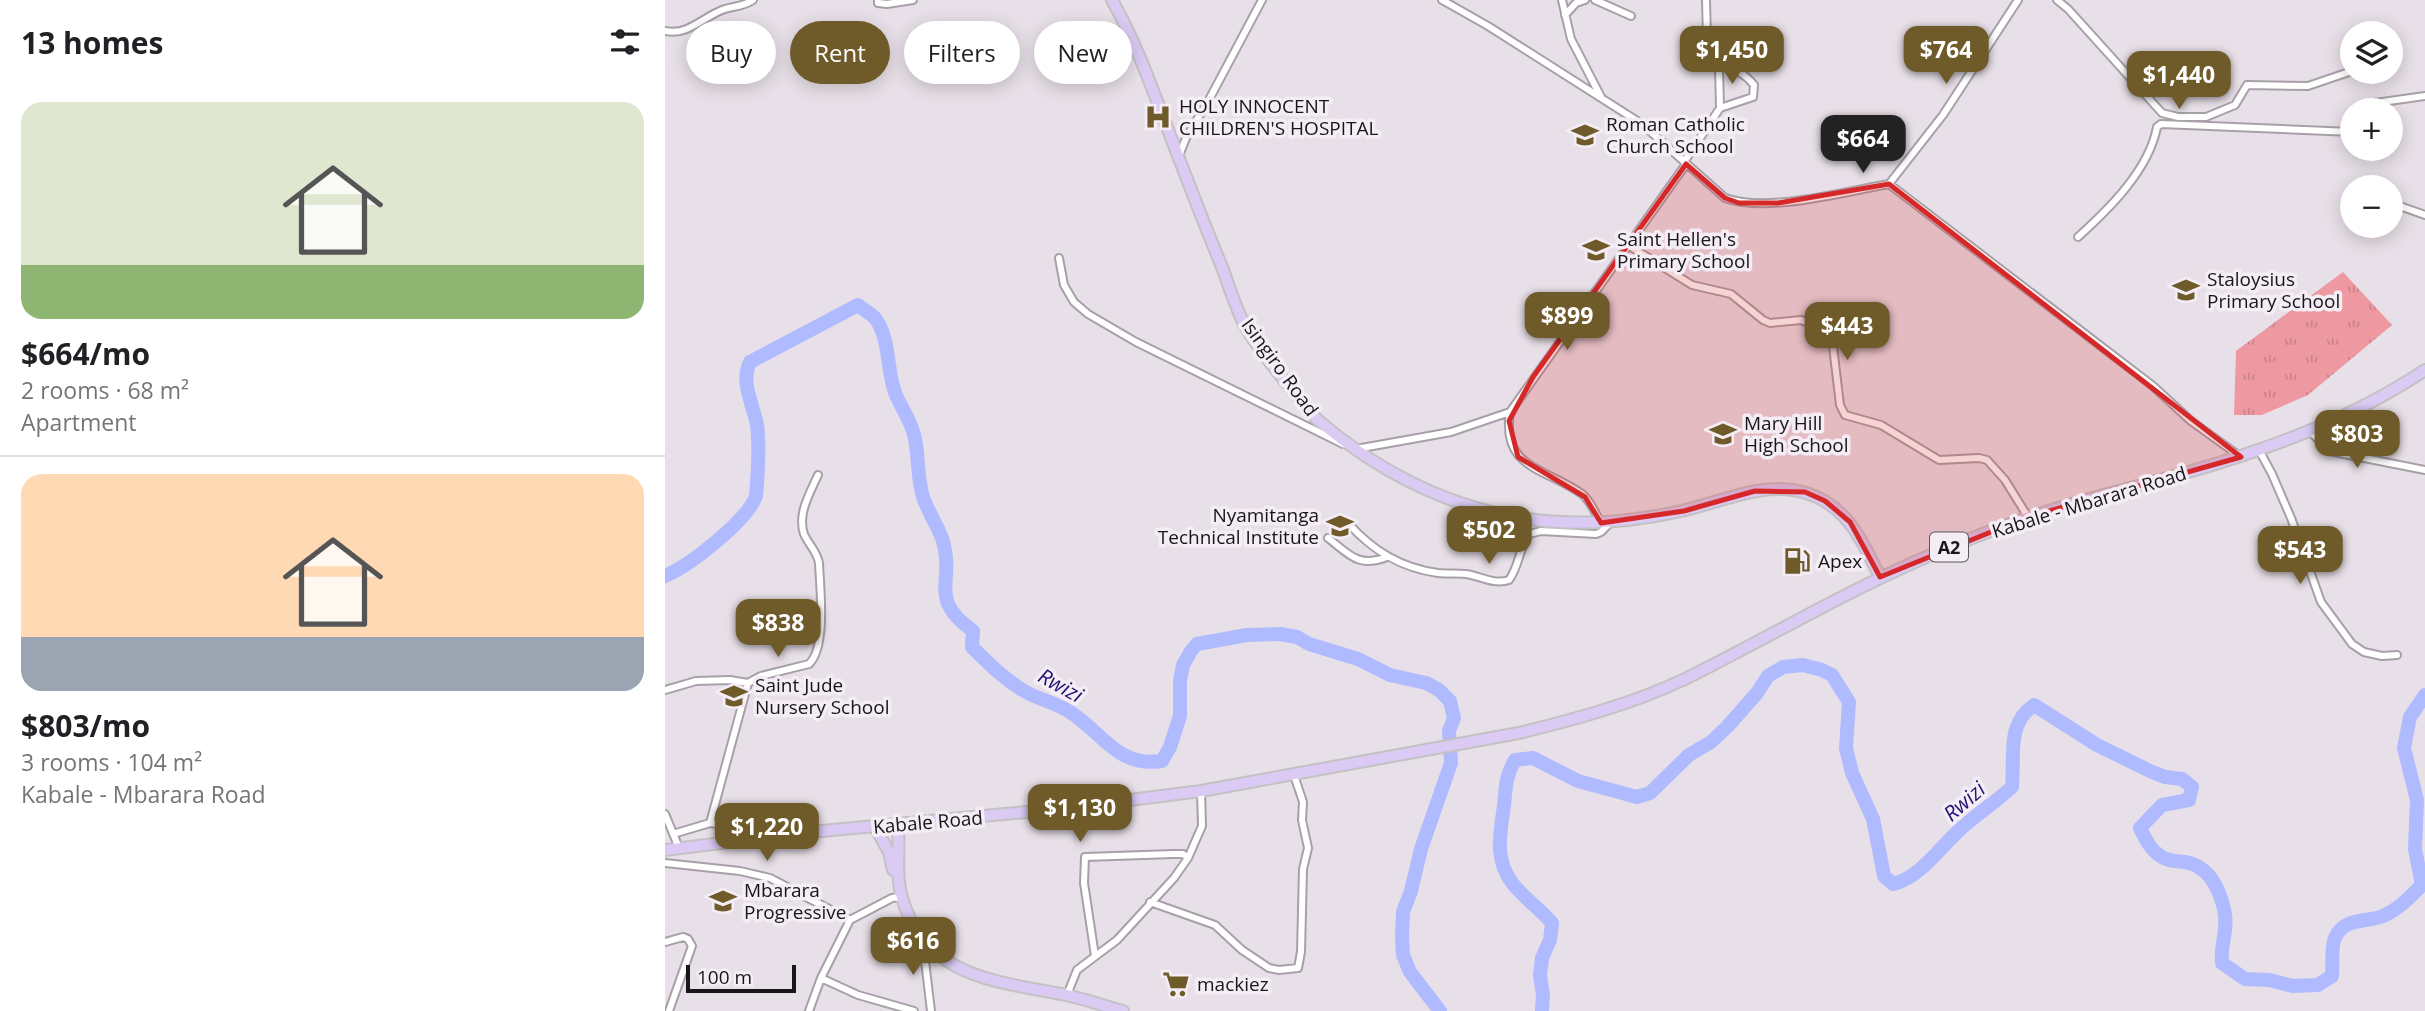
<!DOCTYPE html>
<html lang="en">
<head>
<meta charset="utf-8">
<style>
  body { margin:0; font-family:"Open Sans",sans-serif; background:#f6f6f6; color:#202124; height:100vh; display:flex; flex-direction:column; font-size:26px; white-space:nowrap }
  * { box-sizing:border-box; margin:0 }
  p { font-size:23px; color:#757577 }
  .icon { flex:none; width:38px; height:38px; fill:none; stroke:currentColor; stroke-width:2; stroke-linecap:round; stroke-linejoin:round }
  .map { position:relative; flex:1; overflow:hidden }
  .side { display:flex; flex-direction:column; background:#fff; width:665px }
  .side>* { flex:none }
  .hud { position:absolute; left:21px; top:21px; width:665px; height:63px; display:flex; gap:14px }
  .buttons { position:absolute; left:1675px; top:21px; display:grid; gap:14px }
  .buttons a { display:grid; place-items:center; width:63px; height:63px; border-radius:50%; background:#fff; box-shadow:0 4px 18px #0003; font-size:35px }
  .scale { position:absolute; left:21px; bottom:18px; width:110px; box-sizing:border-box; padding-left:7px; border:4px solid #181618; border-top:0; font-size:19px; line-height:24px; white-space:nowrap; color:#181618; -webkit-text-stroke:5px #f5edf5; paint-order:stroke }
  .price { position:absolute; translate:-50% -60px; padding:0 16px; border-radius:14px; background:#6f5a29; color:#fff; font-size:23px; line-height:46px; filter:drop-shadow(0 2px 4px #0008) }
  .price::after { content:''; position:absolute; left:50%; top:42px; width:21px; height:16px; margin-left:-10px; background:inherit; clip-path:polygon(0 0,100% 0,50% 100%) }
  .price.current { background:#222; color:#fff }
  ul { padding:0; list-style:none }
  li { display:grid; align-content:center; gap:14px; height:371px; padding:0 21px }
  li+li { border-top:2px solid #e0e0e0 }
  li span { display:grid; place-items:center; height:217px; border-radius:21px; color:#555 }
  li>.icon { margin-inline-start:auto }
  span .icon { width:126px; height:126px; fill:#fffc; stroke-width:1 }
  li b { font-size:30px }
  h2 { display:flex; justify-content:space-between; align-items:center; height:84px; padding:0 21px; font-size:30px }
  .tag { padding:0 24px; border-radius:32px; background:#fff; box-shadow:0 4px 18px #0003; font-size:24px; line-height:63px }
  .tag.current { background:#6f5a29; color:#fff }
  main { display:flex; flex:1; min-height:0 }
  .map>svg:first-child { display:block }
  .grass { fill:url(#grass-tufts) }
  .lines { fill:none; stroke-linecap:round; stroke-linejoin:round }
  .river { stroke:#b0baff; stroke-width:14 }
  .street-casing { stroke:#a8a0a8; stroke-width:10 }
  .primary-casing { stroke:#c3c2c3; stroke-width:14 }
  .street { stroke:#fff; stroke-width:6 }
  .primary { stroke:#dacaf4; stroke-width:10 }
  .marked { fill:#d62828; fill-opacity:0.2; stroke:#d62828; stroke-width:5; stroke-linejoin:round }
  .labels { text-anchor:middle; dominant-baseline:central; stroke-width:7; stroke-linejoin:round; paint-order:stroke }
  .shield { fill:#f5edf5; stroke:#5a565a; stroke-width:2 }
  .shield-label { font-size:18px; font-weight:bold; fill:#181618 }
  .poi-label { font-size:19px; fill:#181618; stroke:#f5edf5; text-anchor:start }
  .street-label { font-size:19px; fill:#181618; stroke:#f5edf5 }
  .water-label { font-size:21px; font-style:italic; fill:#211173; stroke:#f5edf5 }
</style>
</head>
<body>
<main>
<section class="side">
<h2>13 homes<svg class="icon" aria-label="filters" viewBox="0 0 24 24"><path d="M4 7h16M4 17h16"/><circle cx="9" cy="7" r="2"/><circle cx="15" cy="17" r="2"/></svg></h2>
<ul>
<li><span style="background:linear-gradient(#dfe7d0 75%,#8fb573 0)"><svg class="icon" aria-label="home" viewBox="0 0 24 24"><path d="M3 11l9-7 9 7M6 9v11h12V9"/></svg></span><div><b>$664/mo</b><p>2 rooms · 68 m²</p><p>Apartment</p></div></li>
<li><span style="background:linear-gradient(#ffd9b3 75%,#9aa5b1 0)"><svg class="icon" aria-label="home" viewBox="0 0 24 24"><path d="M3 11l9-7 9 7M6 9v11h12V9"/></svg></span><div><b>$803/mo</b><p>3 rooms · 104 m²</p><p>Kabale - Mbarara Road</p></div></li>
</ul>
</section>
<div class="map">
<svg width="1760" height="1011" viewBox="0 0 1760 1011">
  <defs>
    <pattern id="grass-tufts" width="24" height="20" patternUnits="userSpaceOnUse" patternTransform="scale(1.75)"><rect width="24" height="20" fill="#ee99a1"/><path d="M3 7l-1-3M5 7V3M7 7l1-3M15 17l-1-3M17 17v-4M19 17l1-3" fill="none" stroke="#cb838a"/></pattern>
  </defs>
  <rect width="100%" height="100%" fill="#e8e0e8"/>
  <!-- grass -->
  <path class="grass" d="M 1678,272 L 1727,325 L 1643,395 L 1597,415 L 1569,415 L 1571,351 Z"/>
  <g class="lines">
    <!-- river -->
    <path class="river" d="M 0,576 C 24,566 82,521 91,496 C 93,473 95,448 92,425 C 88,403 75,383 85,362 L 193,305 C 198,309 205,313 210,318 C 226,339 221,372 231,395 C 237,409 248,424 250,439 C 254,458 252,478 258,497 C 263,512 273,526 278,541 C 290,583 262,598 308,631 L 307,647 C 324,664 340,680 361,692 C 375,700 392,703 405,712 C 437,732 452,768 497,761 L 505,747 L 515,716 L 515,681 L 518,665 L 526,651 L 532,644 L 582,635 L 615,634 L 632,637 L 644,644 L 693,659 L 725,675 L 761,683 L 774,690 L 785,701 L 789,718 L 784,731 L 786,763 L 756,849 L 746,891 L 738,912 L 737,936 L 738,955 L 745,972 L 775,1011
      M 877,1011 L 878,995 L 875,975 L 877,958 L 885,940 L 887,923 C 875,909 860,899 848,884 C 829,860 835,834 839,806 C 841,787 840,777 850,760 L 868,758 L 913,781 L 972,797 L 985,793 L 1024,755 L 1046,742 L 1062,727 L 1092,693 L 1103,676 L 1118,667 L 1138,665 L 1157,670 L 1167,675 L 1184,702 L 1181,748 L 1187,773 L 1208,819 L 1219,876 L 1228,884 C 1257,877 1277,844 1300,825 C 1315,812 1332,801 1347,787 C 1350,756 1341,724 1369,705 L 1432,745 L 1485,771 L 1500,777 L 1517,779 L 1527,787 L 1524,800 L 1497,805 L 1475,828 C 1480,838 1485,849 1494,855 C 1501,861 1511,861 1520,862 C 1543,866 1554,887 1559,909 C 1564,927 1555,945 1557,963 L 1580,979 L 1604,980 L 1628,986 L 1653,985 L 1667,976 C 1668,966 1666,945 1670,938 C 1679,917 1700,923 1718,916 C 1734,909 1745,897 1757,885 L 1750,849 L 1752,800 L 1739,748 L 1745,717 L 1760,695"/>
    <defs>
      <path id="street" d="M 213,0 L 213,3 L 222,4 L 248,0
        M 777,0 L 823,26 L 977,124 L 1060,198 C 1103,213 1178,192 1224,184 L 1488,386 L 1526,421 L 1576,457
        M 897,0 L 906,39 L 936,97
        M 930,0 L 966,16
        M 1392,0 L 1403,9 L 1497,113 L 1513,117 L 1541,117 L 1570,105 L 1582,85 L 1643,86 L 1687,71
        M 900,15 L 911,3 L 920,0
        M 0,31 C 22,36 37,18 57,10 C 68,6 78,7 88,0
        M 1054,66 L 1055,108
        M 1700,110 L 1703,104 L 1760,96
        M 514,156 L 521,138 L 546,96 L 597,0
        M 1019,162 L 1055,108 L 1088,97 L 1089,85 C 1080,74 1069,67 1054,66 L 1050,47 L 1042,38 L 1041,0
        M 1224,184 L 1278,115 L 1353,0
        M 1726,203 L 1760,215
        M 1413,237 C 1444,209 1484,170 1492,127 L 1496,124 L 1687,132
        M 963,245 L 1027,285 L 1066,294 L 1098,320 L 1105,323 L 1136,320 L 1159,329 L 1167,338 L 1175,405 L 1180,415 L 1216,425 L 1274,460 L 1314,458 L 1322,460 L 1340,480 L 1363,517
        M 394,258 L 399,285 L 409,302 L 423,314 L 471,342 L 678,444
        M 1645,431 L 1664,451 L 1760,470
        M 691,449 L 786,432 L 845,412
        M 1594,450 L 1607,474 L 1626,518 L 1656,602 L 1687,644 L 1699,652 L 1717,656 L 1732,655
        M 935,521 C 930,513 925,500 917,494 C 881,468 836,469 845,412 L 1021,164
        M 683,523 C 708,551 736,568 773,573 C 782,574 791,573 801,574 C 816,576 828,585 844,580 C 854,567 854,548 864,534 L 876,531 L 931,534 L 936,532 L 945,523
        M 663,538 C 685,555 693,568 722,557
        M 0,690 L 31,681 L 65,680 L 83,683 L 96,676 L 144,664 C 162,647 155,588 154,563 C 152,551 143,544 139,534 C 132,514 145,493 153,475
        M 0,814 L 14,848
        M 8,834 L 45,823
        M 71,840 L 52,824 L 45,823 L 83,683
        M 0,863 L 75,871 L 105,878 L 185,920
        M 485,902 L 550,925 L 577,950 L 604,968 L 614,970 L 633,968 L 636,952 L 638,869 L 643,848 L 637,820 L 638,802 L 629,775
        M 0,942 L 18,937 L 23,939 L 27,946 L 4,1011
        M 262,947 L 260,961 L 266,1011
        M 430,956 L 419,883 L 420,857 L 508,854 L 518,854 L 523,858
        M 156,978 L 193,995 L 249,1011
        M 402,995 L 412,970 L 452,940 L 509,878 L 523,858 L 537,826 L 536,791
        M 144,1011 L 156,978 L 185,920 L 227,898 L 237,897"/>
      <path id="primary" d="M 447,0 C 469,39 484,80 500,122 C 519,171 537,219 557,267 C 564,286 570,306 579,324 C 591,346 609,368 625,387 C 634,398 643,411 654,421 C 760,511 880,542 1016,511 C 1057,502 1099,480 1141,493 C 1182,505 1198,542 1215,577
        M 232,825 C 236,847 230,871 236,894 C 258,978 331,981 401,995 C 420,999 439,1006 458,1011
        M 210,827 L 224,852 L 228,870
        M 0,850 L 146,832 L 393,809 L 536,791 L 854,733 C 911,719 967,704 1020,679 C 1109,635 1193,584 1285,547 C 1326,530 1368,515 1410,503 C 1444,493 1479,485 1513,475 C 1599,451 1685,420 1760,370"/>
    </defs>
    <!-- street casing -->
    <use href="#street" class="street-casing"/>
    <!-- primary casing -->
    <use href="#primary" class="primary-casing"/>
    <!-- street -->
    <use href="#street" class="street"/>
    <!-- primary -->
    <use href="#primary" class="primary"/>
  </g>
  <!-- marked area -->
  <path class="marked" d="M 1021,164 L 1060,198 L 1074,203 L 1113,203 L 1224,184 L 1576,457 L 1363,517 L 1215,577 L 1185,522 L 1160,501 L 1140,492 L 1090,491 L 1019,511 L 936,523 L 920,497 L 853,457 L 844,421 L 868,377 Z"/>
  <!-- icons -->
  <defs>
    <symbol id="hospital-bare" viewBox="-9 -9 18 18"><path d="M-5-5h3v3.5h4V-5h3V5h-3V1.5h-4V5h-3Z" fill="#6f5a29" stroke="#f5edf5" stroke-width="2.5" paint-order="stroke"/></symbol>
    <symbol id="school-bare" viewBox="-9 -9 18 18"><path d="M0-5L7-2L0 1L-7-2ZM-4 1L0 2.5L4 1V4Q0 6-4 4Z" fill="#6f5a29" stroke="#f5edf5" stroke-width="2.5" paint-order="stroke"/></symbol>
    <symbol id="fuel-bare" viewBox="-9 -9 18 18"><path d="M-5.5-6h7V0h2V4h1.3V-2.5L3-4.5l.8-.8L6-3V5H2.5V1h-1V6h-7ZM-4.2-4.7v3.2H.2V-4.7Z" fill="#6f5a29" stroke="#f5edf5" stroke-width="2.5" paint-order="stroke"/></symbol>
    <symbol id="supermarket-bare" viewBox="-9 -9 18 18"><path d="M-6-5.5h2.5l.6 2H6L4.5 2H-2.5L-4.4-4H-6ZM-1.5 3.2a1.3 1.3 0 1 0 .1 0ZM3 3.2a1.3 1.3 0 1 0 .1 0Z" fill="#6f5a29" stroke="#f5edf5" stroke-width="2.5" paint-order="stroke"/></symbol>
  </defs>
  <g fill-rule="evenodd">
    <use href="#hospital-bare" x="474" y="98" width="38" height="38"/>
    <use href="#school-bare" x="901" y="116" width="38" height="38"/>
    <use href="#school-bare" x="912" y="231" width="38" height="38"/>
    <use href="#school-bare" x="1502" y="271" width="38" height="38"/>
    <use href="#school-bare" x="1039" y="415" width="38" height="38"/>
    <use href="#school-bare" x="656" y="507" width="38" height="38"/>
    <use href="#fuel-bare" x="1113" y="542" width="38" height="38"/>
    <use href="#school-bare" x="50" y="677" width="38" height="38"/>
    <use href="#school-bare" x="39" y="882" width="38" height="38"/>
    <use href="#supermarket-bare" x="492" y="965" width="38" height="38"/>
  </g>
  <g class="labels">
    <!-- shield labels -->
    <rect class="shield" x="1265" y="532.5" width="38" height="29" rx="5"/>
    <g class="shield-label">
      <text x="1284" y="547">A2</text>
    </g>
    <!-- poi labels -->
    <g class="poi-label">
      <text x="514" y="106">HOLY INNOCENT<tspan x="514" dy="22">CHILDREN'S HOSPITAL</tspan></text>
      <text x="941" y="124">Roman Catholic<tspan x="941" dy="22">Church School</tspan></text>
      <text x="952" y="239">Saint Hellen's<tspan x="952" dy="22">Primary School</tspan></text>
      <text x="1542" y="279">Staloysius<tspan x="1542" dy="22">Primary School</tspan></text>
      <text x="1079" y="423">Mary Hill<tspan x="1079" dy="22">High School</tspan></text>
      <text x="654" y="515" text-anchor="end">Nyamitanga<tspan x="654" dy="22">Technical Institute</tspan></text>
      <text x="1153" y="561">Apex</text>
      <text x="90" y="685">Saint Jude<tspan x="90" dy="22">Nursery School</tspan></text>
      <text x="79" y="890">Mbarara<tspan x="79" dy="22">Progressive</tspan></text>
      <text x="532" y="984">mackiez</text>
    </g>
    <!-- street labels -->
    <g class="street-label">
      <text transform="translate(615 367) rotate(54)">Isingiro Road</text>
      <text transform="translate(1424 502) rotate(-17)">Kabale - Mbarara Road</text>
      <text transform="translate(263 822) rotate(-5)">Kabale Road</text>
    </g>
    <!-- water labels -->
    <g class="water-label">
      <text transform="translate(396 685) rotate(29)">Rwizi</text>
      <text transform="translate(1299 801) rotate(-41)">Rwizi</text>
    </g>
  </g>
</svg>
<div class="buttons">
<a><svg class="icon" aria-label="layers" viewBox="0 0 24 24"><path d="M12 4l9 5-9 5-9-5zM3 14l9 5 9-5"/></svg></a>
<a>+</a>
<a>−</a>
</div>
<div class="scale">100 m</div>
<b class="price" style="left:1067px;top:86px">$1,450</b>
<b class="price" style="left:1281px;top:86px">$764</b>
<b class="price" style="left:1514px;top:111px">$1,440</b>
<b class="price current" style="left:1198px;top:175px">$664</b>
<b class="price" style="left:902px;top:352px">$899</b>
<b class="price" style="left:1182px;top:362px">$443</b>
<b class="price" style="left:1692px;top:470px">$803</b>
<b class="price" style="left:824px;top:566px">$502</b>
<b class="price" style="left:1635px;top:586px">$543</b>
<b class="price" style="left:113px;top:659px">$838</b>
<b class="price" style="left:415px;top:844px">$1,130</b>
<b class="price" style="left:102px;top:863px">$1,220</b>
<b class="price" style="left:248px;top:977px">$616</b>
<div class="hud">
<a class="tag">Buy</a>
<a class="tag current">Rent</a>
<a class="tag">Filters</a>
<a class="tag">New</a>
</div>
</div>
</main>
</body>
</html>
